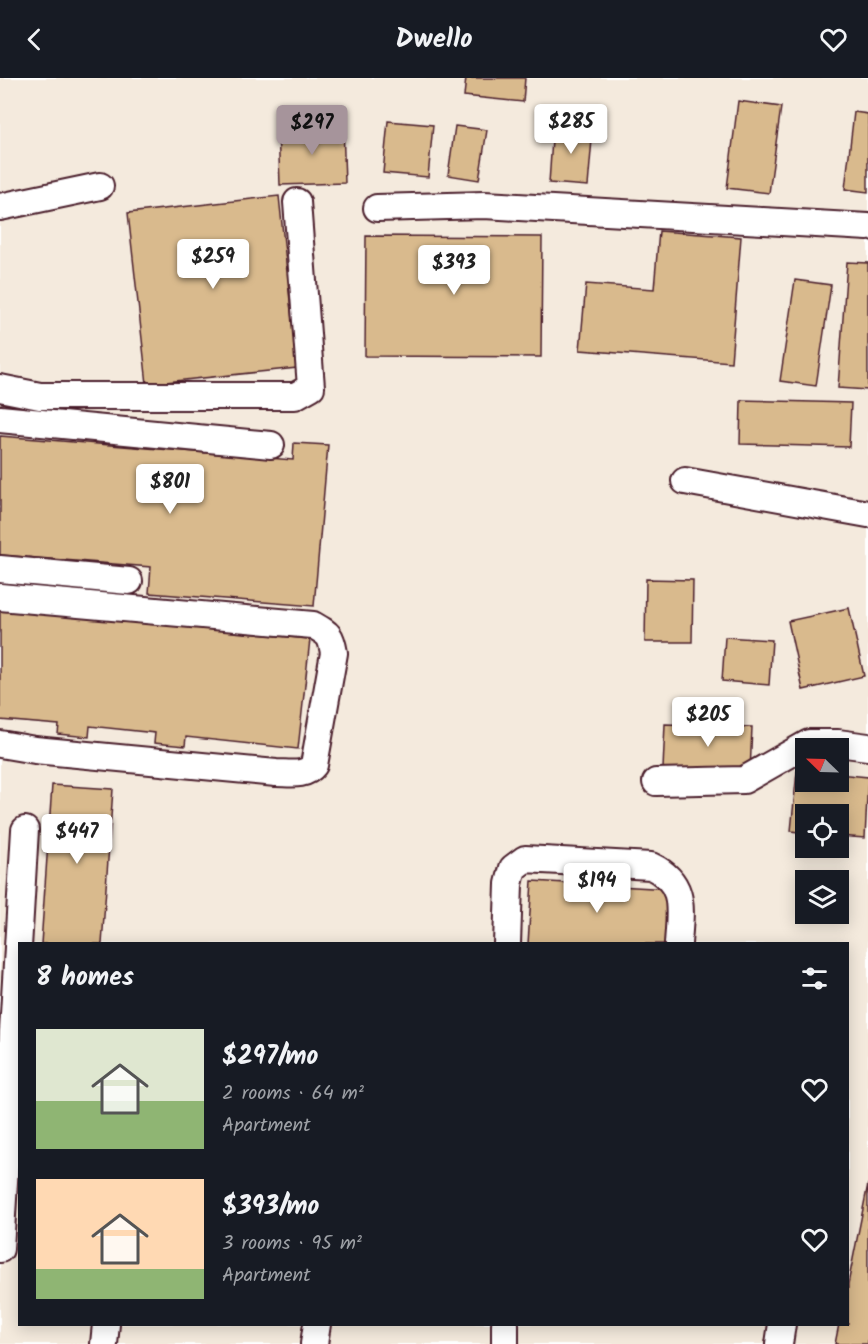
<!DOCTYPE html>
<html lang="en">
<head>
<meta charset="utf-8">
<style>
  body { margin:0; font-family:Kalam,sans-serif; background:#242831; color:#f1f3f6; height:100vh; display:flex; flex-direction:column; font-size:22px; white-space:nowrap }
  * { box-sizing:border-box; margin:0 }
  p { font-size:20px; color:#9ea1a6 }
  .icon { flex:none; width:33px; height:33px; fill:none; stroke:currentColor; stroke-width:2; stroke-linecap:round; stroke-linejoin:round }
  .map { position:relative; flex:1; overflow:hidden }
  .sheet { position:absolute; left:18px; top:864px; width:831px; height:384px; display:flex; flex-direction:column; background:#171b24; border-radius:0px; box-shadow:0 3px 15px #0003 }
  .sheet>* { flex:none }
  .needle { width:39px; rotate:293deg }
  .controls { position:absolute; left:795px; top:660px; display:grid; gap:12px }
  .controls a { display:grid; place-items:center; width:54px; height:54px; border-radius:0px; background:#171b24; box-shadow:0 3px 15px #0003; font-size:30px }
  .price { position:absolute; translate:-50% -51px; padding:0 14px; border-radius:6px; background:#fff; color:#222; font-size:20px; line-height:39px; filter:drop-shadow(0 2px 3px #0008) }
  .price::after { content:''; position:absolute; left:50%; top:36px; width:18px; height:14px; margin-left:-9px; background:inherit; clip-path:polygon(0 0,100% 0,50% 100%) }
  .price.active { background:#a6949b; color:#111 }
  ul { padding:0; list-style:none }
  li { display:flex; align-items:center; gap:18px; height:150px; padding:0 18px }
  li span { display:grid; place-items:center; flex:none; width:168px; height:120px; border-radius:0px; color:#555 }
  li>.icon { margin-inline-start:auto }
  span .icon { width:72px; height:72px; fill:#fffc; stroke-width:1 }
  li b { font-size:26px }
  h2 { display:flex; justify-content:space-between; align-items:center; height:72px; padding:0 18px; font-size:26px }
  header { display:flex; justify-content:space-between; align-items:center; height:78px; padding:0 18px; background:#171b24; font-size:27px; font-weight:800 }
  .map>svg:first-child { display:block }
  .built { fill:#f4eadd; fill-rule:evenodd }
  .building { fill:#d9ba8d; stroke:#4a1f2b; stroke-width:1.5 }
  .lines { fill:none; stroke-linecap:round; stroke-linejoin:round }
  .minor-casing { stroke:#4a1f2b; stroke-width:30 }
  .minor { stroke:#fff; stroke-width:26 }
</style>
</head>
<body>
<header><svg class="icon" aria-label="back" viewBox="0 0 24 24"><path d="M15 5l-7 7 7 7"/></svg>Dwello<svg class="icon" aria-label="heart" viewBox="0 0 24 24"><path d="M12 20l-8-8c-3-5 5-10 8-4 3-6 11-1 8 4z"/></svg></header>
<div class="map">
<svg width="868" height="1266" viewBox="0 0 868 1266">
  <rect width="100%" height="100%" fill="#fff"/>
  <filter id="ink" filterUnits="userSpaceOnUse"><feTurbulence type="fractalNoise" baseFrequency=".0167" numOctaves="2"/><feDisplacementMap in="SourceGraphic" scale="12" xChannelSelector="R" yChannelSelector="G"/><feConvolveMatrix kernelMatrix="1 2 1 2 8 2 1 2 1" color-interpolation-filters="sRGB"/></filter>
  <g filter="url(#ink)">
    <!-- built -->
    <path class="built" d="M 0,0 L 868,0 L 868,1266 L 0,1266 ZM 806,670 L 838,670 L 838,704 L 806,704 ZM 806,736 L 838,736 L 838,770 L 806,770 ZM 806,802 L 838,802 L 838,836 L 806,836 ZM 20,866 L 848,866 L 848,1246 L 20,1246 Z"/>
    <!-- building -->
    <path class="building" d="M 466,0 L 525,0 L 523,24 L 464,18 Z
      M 738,23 L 781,29 L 769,115 L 727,110 Z
      M 854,34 L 868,36 L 868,114 L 845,111 Z
      M 388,43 L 433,47 L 428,99 L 383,95 Z
      M 553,47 L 593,50 L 588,108 L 549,105 Z
      M 343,48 L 345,105 L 280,107 L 278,50 Z
      M 455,48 L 487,52 L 479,102 L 448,97 Z
      M 279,118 L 297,290 L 147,306 L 128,135 Z
      M 659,153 L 741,159 L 731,284 L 580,272 L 586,206 L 654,211 Z
      M 366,158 L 542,159 L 541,279 L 365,278 Z
      M 847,184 L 868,185 L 868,312 L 838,310 Z
      M 795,202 L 831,207 L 816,308 L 780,303 Z
      M 741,322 L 851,325 L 849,369 L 740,366 Z
      M 0,358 L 293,382 L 294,365 L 328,367 L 314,528 L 149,515 L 151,489 L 0,477 Z
      M 646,501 L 693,502 L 692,564 L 645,564 Z
      M 849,530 L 864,598 L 803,612 L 788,543 Z
      M 0,531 L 310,561 L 298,671 L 186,659 L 185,668 L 154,665 L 155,655 L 90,648 L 89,659 L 58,656 L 59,647 L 0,642 Z
      M 725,559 L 772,562 L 769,607 L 722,603 Z
      M 665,646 L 752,649 L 750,694 L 663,691 Z
      M 797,693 L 806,693 L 806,704 L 838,704 L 838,696 L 868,699 L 865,760 L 838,758 L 838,736 L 806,736 L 806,755 L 791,753 Z
      M 52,707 L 113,711 L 102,866 L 41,866 Z
      M 532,803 L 669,811 L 665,866 L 528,866 Z
      M 868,1106 L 868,1266 L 835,1266 L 839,1246 L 848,1246 L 848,1206 Z"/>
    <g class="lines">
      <defs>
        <path id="minor" d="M 0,129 L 100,108
          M 377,130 L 484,127 L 868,149
          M 0,310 L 40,318 L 295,318 L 311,309 L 297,124
          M 0,341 L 271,367
          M 685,403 L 868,436
          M 0,491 L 129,503
          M 0,519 L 313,547 C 329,556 331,557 334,575 L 314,687 C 305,699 289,695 276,695 L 35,672 L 0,666
          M 656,704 L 744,702 L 809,665 L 838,665 L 868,669
          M 507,866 L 509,806 L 513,790 L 525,781 L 651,788 C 687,805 680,832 678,866
          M 0,1171 L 25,752
          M 104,1266 L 106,1246
          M 314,1266 L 317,1246
          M 505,1266 L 505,1246
          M 779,1266 L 782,1246"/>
      </defs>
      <!-- minor casing -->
      <use href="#minor" class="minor-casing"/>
      <!-- minor -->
      <use href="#minor" class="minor"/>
    </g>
  </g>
</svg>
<div class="controls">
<a><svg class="needle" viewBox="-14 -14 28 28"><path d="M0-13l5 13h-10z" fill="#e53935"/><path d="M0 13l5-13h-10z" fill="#9ea1a6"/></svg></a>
<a><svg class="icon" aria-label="locate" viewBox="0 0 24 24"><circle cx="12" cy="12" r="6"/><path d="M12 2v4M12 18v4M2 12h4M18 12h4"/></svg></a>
<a><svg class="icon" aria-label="layers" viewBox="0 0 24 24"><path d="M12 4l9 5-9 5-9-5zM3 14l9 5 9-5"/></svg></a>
</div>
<b class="price" style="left:571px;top:77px">$285</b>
<b class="price active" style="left:312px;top:78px">$297</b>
<b class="price" style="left:213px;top:212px">$259</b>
<b class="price" style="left:454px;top:218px">$393</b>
<b class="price" style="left:170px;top:437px">$801</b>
<b class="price" style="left:708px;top:670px">$205</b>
<b class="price" style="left:77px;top:787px">$447</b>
<b class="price" style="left:597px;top:836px">$194</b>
<section class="sheet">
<h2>8 homes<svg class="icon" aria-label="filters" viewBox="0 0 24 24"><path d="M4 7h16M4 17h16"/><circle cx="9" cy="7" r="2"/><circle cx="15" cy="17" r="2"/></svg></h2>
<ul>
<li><span style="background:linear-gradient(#dfe7d0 60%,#8fb573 0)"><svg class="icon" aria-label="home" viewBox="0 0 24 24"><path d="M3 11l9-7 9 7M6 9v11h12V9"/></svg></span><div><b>$297/mo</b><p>2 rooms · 64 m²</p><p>Apartment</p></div><svg class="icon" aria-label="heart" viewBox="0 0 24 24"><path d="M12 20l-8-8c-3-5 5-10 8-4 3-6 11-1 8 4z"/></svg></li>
<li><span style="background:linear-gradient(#ffd9b3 75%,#8fb573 0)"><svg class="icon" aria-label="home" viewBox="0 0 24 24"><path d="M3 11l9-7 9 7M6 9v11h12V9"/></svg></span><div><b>$393/mo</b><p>3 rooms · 95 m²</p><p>Apartment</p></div><svg class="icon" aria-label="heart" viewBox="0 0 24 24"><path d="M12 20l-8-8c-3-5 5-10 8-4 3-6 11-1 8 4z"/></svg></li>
</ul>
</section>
</div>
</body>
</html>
